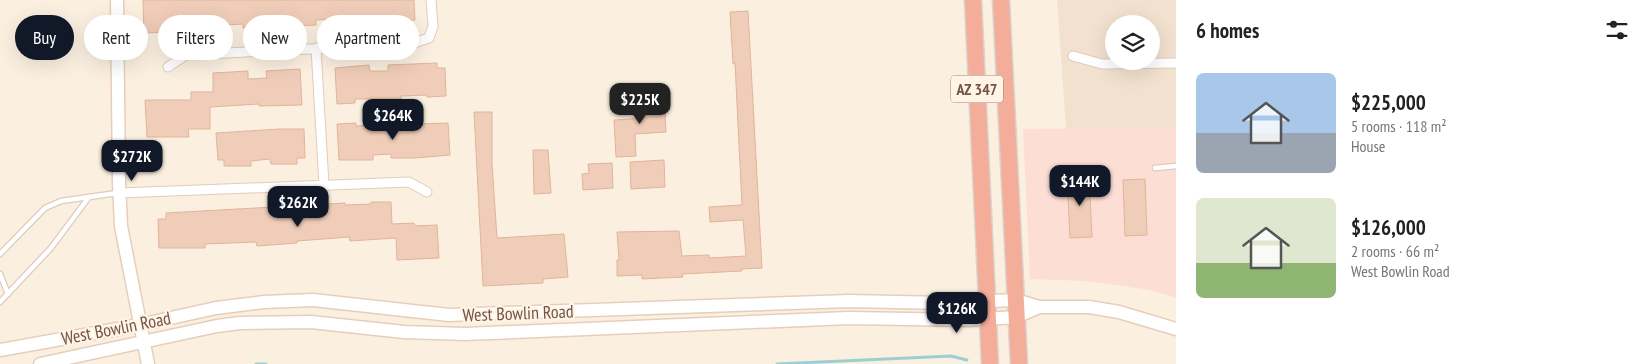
<!DOCTYPE html>
<html lang="en">
<head>
<meta charset="utf-8">
<style>
  body { margin:0; font-family:"PT Sans Narrow",sans-serif; background:#f2f2f2; color:#222; height:100vh; display:flex; flex-direction:column; font-size:19px; white-space:nowrap }
  * { box-sizing:border-box; margin:0 }
  p { font-size:16px; color:#767676 }
  .icon { flex:none; width:28px; height:28px; fill:none; stroke:currentColor; stroke-width:2; stroke-linecap:round; stroke-linejoin:round }
  .map { position:relative; flex:1; overflow:hidden }
  .sheet { display:flex; flex-direction:column; background:#fff; width:475px }
  .sheet>* { flex:none }
  .top-card { position:absolute; left:15px; top:15px; width:475px; height:45px; display:flex; gap:10px }
  .tools { position:absolute; left:1105px; top:15px; display:grid; gap:10px }
  .tools a { display:grid; place-items:center; width:55px; height:55px; border-radius:50%; background:#fff; box-shadow:0 5px 20px #0002; font-size:25px }
  .price { position:absolute; translate:-50% -42px; padding:0 11px; border-radius:10px; background:#111827; color:#fff; font-size:16px; line-height:32px; filter:drop-shadow(0 1px 2px #0008) }
  .price::after { content:''; position:absolute; left:50%; top:30px; width:15px; height:11px; margin-left:-8px; background:inherit; clip-path:polygon(0 0,100% 0,50% 100%) }
  .price.active { background:#222; color:#fff }
  ul { padding:0; list-style:none }
  li { display:flex; align-items:center; gap:15px; height:125px; padding:0 20px }
  li span { display:grid; place-items:center; flex:none; width:140px; height:100px; border-radius:8px; color:#555 }
  li>.icon { margin-inline-start:auto }
  span .icon { width:60px; height:60px; fill:#fffc; stroke-width:1 }
  li b { font-size:21px }
  h2 { display:flex; justify-content:space-between; align-items:center; height:60px; padding:0 20px; font-size:21px }
  .tag { padding:0 18px; border-radius:22px; background:#fff; box-shadow:0 5px 20px #0002; font-size:18px; line-height:45px }
  .tag.active { background:#111827; color:#fff }
  main { display:flex; flex:1; min-height:0 }
  .map>svg:first-child { display:block }
  .residential { fill:#f3e1cf; fill-rule:evenodd }
  .commercial { fill:#fcded4 }
  .lines { fill:none; stroke-linecap:round; stroke-linejoin:round }
  .stream { stroke:#9cced5; stroke-width:3 }
  .building { fill:#f0cdb8; stroke:#e2b399 }
  .lane-casing { stroke:#dfccbc; stroke-width:7 }
  .street-casing { stroke:#dfccbc; stroke-width:11 }
  .secondary-casing { stroke:#e6cebd; stroke-width:15 }
  .highway-casing { stroke:#dad3cf; stroke-width:19 }
  .lane { stroke:#fff; stroke-width:4.5 }
  .street { stroke:#fff; stroke-width:9 }
  .secondary { stroke:#fff; stroke-width:12 }
  .highway { stroke:#f4ad98; stroke-width:16 }
  .labels { text-anchor:middle; dominant-baseline:central; stroke-width:4.5; stroke-linejoin:round; paint-order:stroke }
  .shield { fill:#fff4e6; stroke:#9c8577; stroke-width:1 }
  .shield-label { font-size:16px; font-weight:bold; fill:#715548 }
  .street-label { font-size:18px; fill:#715548; stroke:#fff4e6 }
</style>
</head>
<body>
<main>
<div class="map">
<svg width="1176" height="364" viewBox="0 0 1176 364">
  <rect width="100%" height="100%" fill="#fbf0e0"/>
  <!-- residential -->
  <path class="residential" d="M 1057,0 L 1176,0 L 1176,128 L 1066,129 ZM 1114,24 L 1151,24 L 1151,61 L 1114,61 Z"/>
  <!-- commercial -->
  <path class="commercial" d="M 1176,128 L 1176,298 L 1150,290 L 1087,281 L 1030,279 L 1023,129 Z"/>
  <g class="lines">
    <!-- stream -->
    <path class="stream" d="M 256,364 L 266,364
      M 777,364 L 951,356 L 967,360"/>
  </g>
  <!-- building -->
  <path class="building" d="M 143,0 L 414,0 L 415,20 L 334,24 L 334,19 L 316,20 L 316,25 L 289,26 L 289,21 L 270,22 L 270,27 L 243,28 L 243,24 L 224,25 L 225,30 L 144,33 Z
    M 748,11 L 762,268 L 742,269 L 742,271 L 682,274 L 683,277 L 642,279 L 642,275 L 617,276 L 617,260 L 619,260 L 617,232 L 679,231 L 682,256 L 709,255 L 709,258 L 746,256 L 743,220 L 710,222 L 709,207 L 742,205 L 735,63 L 733,64 L 730,12 Z
    M 437,63 L 437,68 L 445,68 L 446,96 L 427,97 L 427,95 L 401,96 L 401,99 L 355,99 L 355,103 L 337,104 L 335,68 L 369,65 L 370,71 L 388,71 L 388,65 Z
    M 300,69 L 302,105 L 259,106 L 259,104 L 210,107 L 210,129 L 188,129 L 189,137 L 147,137 L 145,100 L 191,100 L 191,92 L 213,92 L 213,73 L 248,71 L 248,79 L 267,78 L 266,71 Z
    M 664,92 L 666,132 L 635,134 L 636,156 L 616,157 L 614,120 L 645,118 L 643,94 Z
    M 474,112 L 492,112 L 492,163 L 497,238 L 564,234 L 568,277 L 543,279 L 543,283 L 483,286 Z
    M 356,123 L 356,126 L 448,123 L 450,155 L 415,158 L 391,158 L 391,154 L 373,155 L 373,160 L 339,160 L 337,124 Z
    M 280,129 L 304,129 L 305,158 L 297,158 L 297,164 L 271,164 L 270,159 L 251,161 L 251,166 L 224,166 L 224,160 L 218,160 L 216,133 Z
    M 533,150 L 548,150 L 551,193 L 534,194 Z
    M 664,160 L 665,187 L 631,189 L 630,162 Z
    M 612,163 L 613,188 L 583,190 L 582,174 L 589,173 L 588,164 Z
    M 1089,176 L 1092,237 L 1070,238 L 1067,177 Z
    M 1145,179 L 1147,235 L 1125,236 L 1123,180 Z
    M 371,202 L 391,202 L 392,224 L 414,223 L 415,226 L 437,225 L 439,258 L 397,260 L 396,238 L 350,241 L 349,237 L 297,241 L 297,243 L 257,246 L 256,242 L 205,244 L 205,248 L 159,248 L 158,219 L 166,219 L 166,213 L 345,203 L 345,205 L 371,204 Z"/>
  <g class="lines">
    <defs>
      <path id="lane" d="M 1155,168 L 1176,166
        M 0,254 L 45,208 L 61,201 L 117,193
        M 0,274 L 8,294
        M 0,302 L 51,248 L 89,197"/>
      <path id="street" d="M 316,48 L 324,185
        M 1073,56 L 1102,64 L 1176,63
        M 168,67 L 186,55 L 411,44 L 429,38 L 433,26 L 431,0
        M 119,193 L 409,182 L 427,192"/>
      <path id="secondary" d="M 117,0 L 119,183 L 121,226 L 148,364
        M 0,350 L 139,325 L 216,308 L 264,302 L 313,300 L 449,315 L 849,301 L 944,303 L 1016,300 L 1039,307 L 1089,307 L 1119,312 L 1176,329
        M 40,364 L 217,326 L 240,323 L 311,322 L 404,332 L 465,334 L 849,318 L 969,320 L 1016,317 L 1039,307"/>
      <path id="highway" d="M 973,0 L 990,364
        M 1001,0 L 1019,364"/>
    </defs>
    <!-- lane casing -->
    <use href="#lane" class="lane-casing"/>
    <!-- street casing -->
    <use href="#street" class="street-casing"/>
    <!-- secondary casing -->
    <use href="#secondary" class="secondary-casing"/>
    <!-- highway casing -->
    <use href="#highway" class="highway-casing"/>
    <!-- lane -->
    <use href="#lane" class="lane"/>
    <!-- street -->
    <use href="#street" class="street"/>
    <!-- secondary -->
    <use href="#secondary" class="secondary"/>
    <!-- highway -->
    <use href="#highway" class="highway"/>
  </g>
  <g class="labels">
    <!-- shield labels -->
    <rect class="shield" x="951" y="75.5" width="52" height="27" rx="4"/>
    <g class="shield-label">
      <text x="977" y="89">AZ 347</text>
    </g>
    <!-- street labels -->
    <g class="street-label">
      <text transform="translate(518 313) rotate(-2)">West Bowlin Road</text>
      <text transform="translate(116 328) rotate(-11)">West Bowlin Road</text>
    </g>
  </g>
</svg>
<div class="tools">
<a><svg class="icon" aria-label="layers" viewBox="0 0 24 24"><path d="M12 4l9 5-9 5-9-5zM3 14l9 5 9-5"/></svg></a>
</div>
<b class="price active" style="left:640px;top:125px">$225K</b>
<b class="price" style="left:393px;top:141px">$264K</b>
<b class="price" style="left:132px;top:182px">$272K</b>
<b class="price" style="left:1080px;top:207px">$144K</b>
<b class="price" style="left:298px;top:228px">$262K</b>
<b class="price" style="left:957px;top:334px">$126K</b>
<div class="top-card">
<a class="tag active">Buy</a>
<a class="tag">Rent</a>
<a class="tag">Filters</a>
<a class="tag">New</a>
<a class="tag">Apartment</a>
</div>
</div>
<section class="sheet">
<h2>6 homes<svg class="icon" aria-label="filters" viewBox="0 0 24 24"><path d="M4 7h16M4 17h16"/><circle cx="9" cy="7" r="2"/><circle cx="15" cy="17" r="2"/></svg></h2>
<ul>
<li><span style="background:linear-gradient(#a9c7e8 60%,#9aa5b1 0)"><svg class="icon" aria-label="home" viewBox="0 0 24 24"><path d="M3 11l9-7 9 7M6 9v11h12V9"/></svg></span><div><b>$225,000</b><p>5 rooms · 118 m²</p><p>House</p></div></li>
<li><span style="background:linear-gradient(#dfe7d0 65%,#8fb573 0)"><svg class="icon" aria-label="home" viewBox="0 0 24 24"><path d="M3 11l9-7 9 7M6 9v11h12V9"/></svg></span><div><b>$126,000</b><p>2 rooms · 66 m²</p><p>West Bowlin Road</p></div></li>
</ul>
</section>
</main>
</body>
</html>
